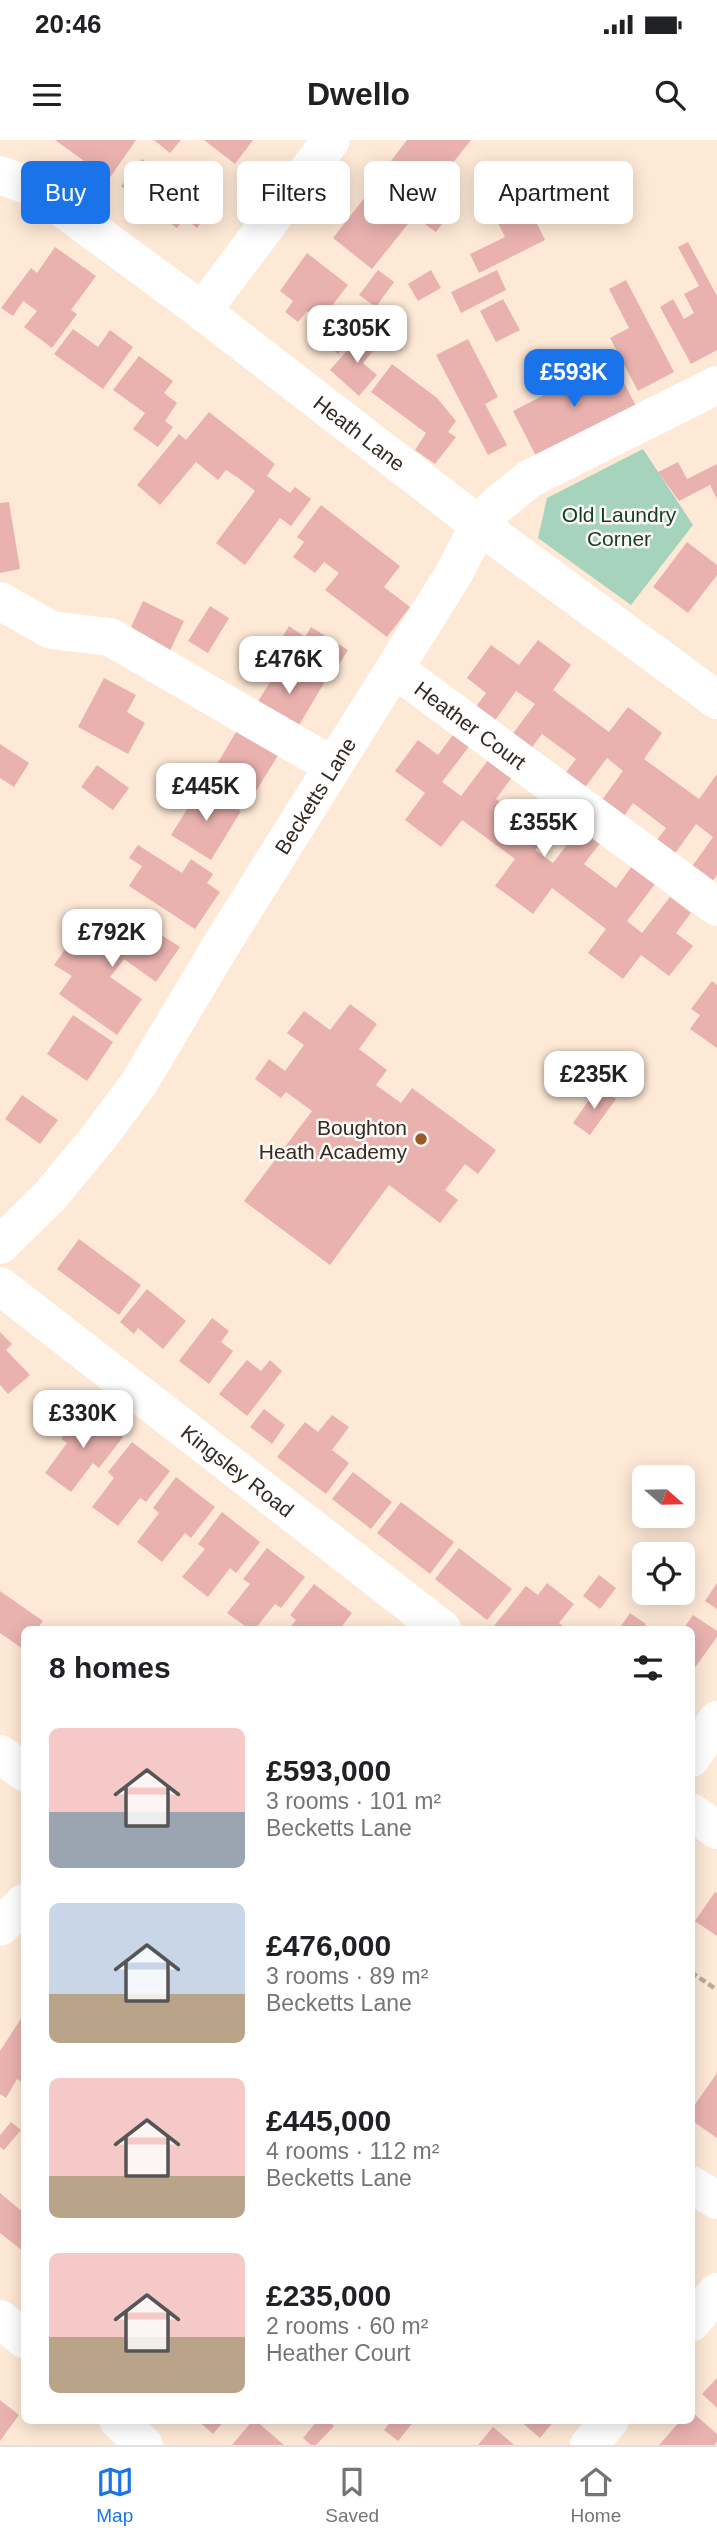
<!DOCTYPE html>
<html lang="en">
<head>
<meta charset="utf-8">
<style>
  body { margin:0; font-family:Helvetica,sans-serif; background:#f6f6f6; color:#202124; height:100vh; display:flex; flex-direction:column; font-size:26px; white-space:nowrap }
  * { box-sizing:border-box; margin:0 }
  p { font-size:23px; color:#757577 }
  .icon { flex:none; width:38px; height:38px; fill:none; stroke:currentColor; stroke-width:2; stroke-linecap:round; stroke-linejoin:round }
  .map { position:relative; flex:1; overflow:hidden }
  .sheet { position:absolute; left:21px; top:1486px; width:674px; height:798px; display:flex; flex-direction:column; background:#fff; border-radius:10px; box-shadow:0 4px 18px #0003 }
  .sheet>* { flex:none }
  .guide { position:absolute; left:21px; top:21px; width:676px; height:63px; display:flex; gap:14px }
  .needle { width:46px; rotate:110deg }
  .buttons { position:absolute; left:632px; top:1325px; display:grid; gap:14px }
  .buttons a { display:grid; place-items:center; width:63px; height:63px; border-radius:10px; background:#fff; box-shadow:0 4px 18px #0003; font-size:35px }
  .price { position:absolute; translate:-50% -60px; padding:0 16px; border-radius:14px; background:#fff; color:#222; font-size:23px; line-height:46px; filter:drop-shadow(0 2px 4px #0008) }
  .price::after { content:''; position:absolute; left:50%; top:42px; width:21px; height:16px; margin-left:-10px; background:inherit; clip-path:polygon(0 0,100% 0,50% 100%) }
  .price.selected { background:#1a73e8; color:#fff }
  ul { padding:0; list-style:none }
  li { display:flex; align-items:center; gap:21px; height:175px; padding:0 28px }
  li span { display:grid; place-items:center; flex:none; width:196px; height:140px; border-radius:10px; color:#555 }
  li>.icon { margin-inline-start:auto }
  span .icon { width:84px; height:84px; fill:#fffc; stroke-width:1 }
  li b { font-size:30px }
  h2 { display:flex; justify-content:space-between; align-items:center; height:84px; padding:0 28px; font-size:30px }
  .chip { padding:0 24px; border-radius:10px; background:#fff; box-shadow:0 4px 18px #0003; font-size:24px; line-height:63px }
  .chip.selected { background:#1a73e8; color:#fff }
  .status { display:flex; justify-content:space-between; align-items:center; height:49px; padding:0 35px; background:#fff; direction:ltr }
  .status svg { height:19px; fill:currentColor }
  header { display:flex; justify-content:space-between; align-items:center; height:91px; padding:0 28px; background:#fff; font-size:32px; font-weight:700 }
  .dock { display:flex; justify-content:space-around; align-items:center; height:98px; border-top:2px solid #e0e0e0; background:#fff; font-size:19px; color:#757577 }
  .dock a { display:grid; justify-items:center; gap:4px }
  .dock .selected { color:#1a73e8 }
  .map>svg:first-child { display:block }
  .green { fill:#a6d3bc }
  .building { fill:#e9b2af }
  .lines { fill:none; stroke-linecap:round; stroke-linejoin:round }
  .path { stroke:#bcab9c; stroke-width:4.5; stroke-dasharray:7 3.5; stroke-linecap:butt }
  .minor { stroke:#fff; stroke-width:38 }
  .poi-dot { fill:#9a5925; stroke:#fdf9f5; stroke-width:2.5 }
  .labels { text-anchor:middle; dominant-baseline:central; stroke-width:5; stroke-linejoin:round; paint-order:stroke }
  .street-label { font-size:21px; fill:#322a23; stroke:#fdf9f5 }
  .park-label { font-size:21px; fill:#133d2c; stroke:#fdf9f5 }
  .poi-label { font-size:21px; fill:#322a23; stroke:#fdf9f5; text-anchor:end }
</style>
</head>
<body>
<div class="status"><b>20:46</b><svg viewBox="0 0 49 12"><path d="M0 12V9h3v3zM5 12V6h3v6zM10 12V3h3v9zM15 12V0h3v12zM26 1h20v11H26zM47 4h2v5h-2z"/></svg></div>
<header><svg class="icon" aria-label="menu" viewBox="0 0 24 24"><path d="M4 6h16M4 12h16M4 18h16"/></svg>Dwello<svg class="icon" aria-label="search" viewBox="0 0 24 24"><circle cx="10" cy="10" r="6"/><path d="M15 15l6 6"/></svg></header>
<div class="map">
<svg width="717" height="2305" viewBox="0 0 717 2305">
  <rect width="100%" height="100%" fill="#fee9d6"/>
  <!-- green -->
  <path class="green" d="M 643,309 L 693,385 L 631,465 L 538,398 L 547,358 Z"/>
  <!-- building -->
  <path class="building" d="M 55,0 L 136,0 L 109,39 Z
    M 154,0 L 181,0 L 170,13 Z
    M 204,0 L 253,0 L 235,24 Z
    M 407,0 L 471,0 L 430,52 L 391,21 Z
    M 142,19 L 160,32 L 139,60 L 121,46 Z
    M 182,23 L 223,53 L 197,88 L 184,78 L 177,88 L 165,79 L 171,70 L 156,59 Z
    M 376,43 L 416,74 L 372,129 L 333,98 Z
    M 438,55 L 454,67 L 436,92 L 419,80 Z
    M 523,55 L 545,100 L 479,133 L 470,114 L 505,97 L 492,71 Z
    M 688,102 L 717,156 L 717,210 L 691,224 L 660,167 L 673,159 L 684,179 L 694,173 L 684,154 L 699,146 L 678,107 Z
    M 55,107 L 96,136 L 71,170 L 77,174 L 52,208 L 24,187 L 37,171 L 23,161 L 13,176 L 1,168 L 31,128 L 37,133 Z
    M 307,113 L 348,145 L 320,181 L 307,171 L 298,182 L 285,172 L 293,161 L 280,151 Z
    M 378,130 L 394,142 L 376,167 L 359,155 Z
    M 431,130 L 441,148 L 418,161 L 408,144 Z
    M 497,130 L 506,150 L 461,173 L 451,152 Z
    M 626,140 L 674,232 L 638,251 L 610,198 L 629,188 L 609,149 Z
    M 503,159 L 520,190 L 496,202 L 480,171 Z
    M 347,178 L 359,187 L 338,214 L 326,204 Z
    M 73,189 L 98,207 L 110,190 L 133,207 L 103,249 L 54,214 Z
    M 364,191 L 379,204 L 363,223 L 377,235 L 359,256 L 330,230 Z
    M 468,199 L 498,257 L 485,264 L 507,305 L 488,315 L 436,215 Z
    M 139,216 L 173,241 L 164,253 L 177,263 L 165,281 L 173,287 L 158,307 L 133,289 L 145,273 L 113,250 Z
    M 612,220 L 636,266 L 537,318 L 513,271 Z
    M 392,224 L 437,258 L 456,281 L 448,292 L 456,297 L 435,324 L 415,310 L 426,293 L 371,252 Z
    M 209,272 L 275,324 L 267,336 L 290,353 L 295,347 L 311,359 L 291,386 L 280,378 L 245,425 L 216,403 L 255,351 L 237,337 L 226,330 L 218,340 L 196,322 L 160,365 L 137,345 L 179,294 L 186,300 Z
    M 678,322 L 687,339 L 717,324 L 717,359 L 710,345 L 679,361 L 658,332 Z
    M 9,362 L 20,429 L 0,433 L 0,363 Z
    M 321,365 L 400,426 L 384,447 L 410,467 L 387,497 L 325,450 L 339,433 L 324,422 L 315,433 L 293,417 L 304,402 L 297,397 Z
    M 687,402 L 717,425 L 717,435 L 688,473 L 653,447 Z
    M 143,461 L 184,481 L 167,517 L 126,498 Z
    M 210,466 L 229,478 L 208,513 L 188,501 Z
    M 289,486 L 305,497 L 311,487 L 348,510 L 333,534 L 308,518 L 305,523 L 277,506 Z
    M 538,500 L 571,525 L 553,550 L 609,592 L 628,567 L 662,593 L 644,619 L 699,659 L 717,634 L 717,735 L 706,750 L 686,735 L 713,697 L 696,684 L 669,722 L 650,709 L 666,688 L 633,663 L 619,683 L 597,667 L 623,631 L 607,618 L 580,654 L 561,639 L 576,619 L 542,594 L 527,614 L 508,600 L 535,564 L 516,551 L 491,586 L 472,572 L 486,553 L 467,538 L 491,505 L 519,525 Z
    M 284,519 L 324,543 L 295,592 L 254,568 Z
    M 104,538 L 136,555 L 127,572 L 145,583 L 128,614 L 78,587 Z
    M 239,587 L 280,612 L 250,661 L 210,636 Z
    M 455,592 L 471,604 L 442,642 L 461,656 L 489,619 L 513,636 L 496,659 L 530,684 L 549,659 L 565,671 L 535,710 L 553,723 L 581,686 L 601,702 L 584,724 L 616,748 L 632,726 L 655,744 L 627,781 L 642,793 L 670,757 L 691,773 L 676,793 L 693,806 L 669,836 L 641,815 L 623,839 L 588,813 L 606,789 L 552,748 L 533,774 L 495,746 L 515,719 L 462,680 L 441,707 L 405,680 L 425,653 L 395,631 L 418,600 L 438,615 Z
    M 0,604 L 29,623 L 14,647 L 0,638 Z
    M 97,625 L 129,648 L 113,670 L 81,647 Z
    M 201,647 L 241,671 L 211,720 L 171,695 Z
    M 138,705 L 182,733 L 191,719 L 213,734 L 207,743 L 220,752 L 195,789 L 129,746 L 142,726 L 129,718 Z
    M 111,771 L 139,790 L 143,783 L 180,807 L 156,842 L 124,819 L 110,837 L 142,859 L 117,895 L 59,854 L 72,836 L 54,825 L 75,795 L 87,804 Z
    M 712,841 L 717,845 L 717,908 L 690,889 L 700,875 L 691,869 Z
    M 350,864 L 377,884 L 359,909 L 387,930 L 376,945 L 401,963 L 412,948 L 496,1010 L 478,1034 L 465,1024 L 445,1050 L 458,1060 L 440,1083 L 389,1045 L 330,1125 L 244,1061 L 312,971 L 286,952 L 281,958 L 255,939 L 269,919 L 285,931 L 304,905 L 287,893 L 304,871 L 330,890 Z
    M 73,875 L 113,902 L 87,941 L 47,914 Z
    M 598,947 L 616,959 L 590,995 L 573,983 Z
    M 22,955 L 58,980 L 40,1004 L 5,979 Z
    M 79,1099 L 141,1145 L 119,1175 L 57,1129 Z
    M 147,1149 L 186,1181 L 163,1209 L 138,1188 L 134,1194 L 120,1182 Z
    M 212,1178 L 229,1191 L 221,1202 L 233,1211 L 209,1244 L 179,1221 Z
    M 0,1192 L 12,1204 L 6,1210 L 30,1235 L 8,1254 L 0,1245 Z
    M 247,1220 L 261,1231 L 270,1220 L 282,1231 L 247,1276 L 219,1254 Z
    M 85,1268 L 123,1297 L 99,1328 L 93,1323 L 71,1352 L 45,1333 L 67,1303 L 61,1299 Z
    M 264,1269 L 285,1285 L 272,1304 L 250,1287 Z
    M 332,1275 L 349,1287 L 332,1310 L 349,1323 L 326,1354 L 277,1317 L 305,1282 L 318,1292 Z
    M 132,1302 L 170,1331 L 146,1362 L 140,1358 L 118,1386 L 92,1367 L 114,1338 L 108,1332 Z
    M 353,1332 L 392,1362 L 371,1389 L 332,1359 Z
    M 176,1337 L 215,1367 L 191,1398 L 185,1393 L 162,1422 L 137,1402 L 159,1373 L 153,1368 Z
    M 401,1362 L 454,1402 L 430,1434 L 377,1393 Z
    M 222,1372 L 260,1402 L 236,1433 L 230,1428 L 208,1457 L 182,1437 L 205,1409 L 198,1404 Z
    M 267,1408 L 305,1437 L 281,1468 L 275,1464 L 255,1489 L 249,1489 L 227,1473 L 250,1444 L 243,1439 Z
    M 459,1408 L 512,1449 L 487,1480 L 435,1439 Z
    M 599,1435 L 616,1448 L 600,1469 L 583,1456 Z
    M 547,1443 L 574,1464 L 559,1483 L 567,1489 L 498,1489 L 494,1486 L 526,1446 L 538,1455 Z
    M 717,1443 L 717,1469 L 705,1461 Z
    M 314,1444 L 352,1473 L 340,1489 L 289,1489 L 296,1480 L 290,1475 Z
    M 0,1451 L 43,1481 L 37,1489 L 24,1489 L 23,1509 L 0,1493 Z
    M 630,1473 L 646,1484 L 643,1489 L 619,1489 Z
    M 693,1475 L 717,1491 L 717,1497 L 691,1533 L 691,1489 L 683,1489 Z
    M 715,1752 L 717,1753 L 717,1796 L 695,1781 Z
    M 24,1874 L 24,1944 L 17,1939 L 6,1958 L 0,1954 L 0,1911 Z
    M 717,1933 L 717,1998 L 691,1980 L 691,1970 Z
    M 11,1982 L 21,1990 L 4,2010 L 0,2007 L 0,1995 Z
    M 0,2053 L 24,2073 L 23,2111 L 0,2093 Z
    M 717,2238 L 717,2268 L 702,2254 Z
    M 0,2260 L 19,2275 L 0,2301 Z
    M 691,2271 L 717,2294 L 717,2302 L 714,2305 L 659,2305 L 681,2280 L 691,2280 Z
    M 197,2280 L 225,2280 L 213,2294 Z
    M 253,2280 L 255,2280 L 284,2305 L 232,2305 Z
    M 318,2280 L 328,2280 L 334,2286 L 316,2305 L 311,2305 L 303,2298 Z
    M 392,2280 L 415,2280 L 398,2301 L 384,2290 Z
    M 519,2280 L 555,2280 L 540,2298 Z
    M 493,2287 L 514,2305 L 478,2305 Z"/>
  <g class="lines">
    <!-- path -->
    <path class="path" d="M 691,1832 L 717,1850"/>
    <!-- minor -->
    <g class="minor">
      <path id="s1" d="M 0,35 L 35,48 L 202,171 L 479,385 L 717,560"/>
      <path d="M 202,171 L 331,0"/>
      <path d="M 0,461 L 51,490 L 110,497 L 333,626"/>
      <path id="s2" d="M 395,529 L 717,767"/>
      <path id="s3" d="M 0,1105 L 50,1056 L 102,993 L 139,943 L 220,807 L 453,435 L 479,385 L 495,367 L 529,339 L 717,245"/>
      <path id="s4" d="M 0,1146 L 442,1489"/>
      <path d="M 0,1614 L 24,1632"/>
      <path d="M 691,1618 L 717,1580"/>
      <path d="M 691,1672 L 717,1690"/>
      <path d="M 0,1787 L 24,1763"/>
      <path d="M 691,2045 L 717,2060"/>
      <path d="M 0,2179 L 24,2199"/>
      <path d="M 691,2183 L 717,2152"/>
      <path d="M 118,2280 L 144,2305"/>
      <path d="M 589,2305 L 610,2280"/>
    </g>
  </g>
  <!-- markers -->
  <circle class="poi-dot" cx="421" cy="999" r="7"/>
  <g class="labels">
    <!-- street labels -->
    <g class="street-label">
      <text stroke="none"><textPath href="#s1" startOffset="444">Heath Lane</textPath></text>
      <text stroke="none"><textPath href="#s2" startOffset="94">Heather Court</textPath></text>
      <text stroke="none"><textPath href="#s3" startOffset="551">Becketts Lane</textPath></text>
      <text stroke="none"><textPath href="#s4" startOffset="301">Kingsley Road</textPath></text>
    </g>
    <!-- park labels -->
    <g class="park-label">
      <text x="619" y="374">Old Laundry<tspan x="619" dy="24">Corner</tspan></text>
    </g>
    <!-- poi labels -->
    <g class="poi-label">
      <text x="407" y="987">Boughton<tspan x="407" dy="24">Heath Academy</tspan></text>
    </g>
  </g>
</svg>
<div class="buttons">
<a><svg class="needle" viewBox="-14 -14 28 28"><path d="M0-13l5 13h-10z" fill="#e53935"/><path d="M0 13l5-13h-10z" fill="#757577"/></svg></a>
<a><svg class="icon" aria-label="locate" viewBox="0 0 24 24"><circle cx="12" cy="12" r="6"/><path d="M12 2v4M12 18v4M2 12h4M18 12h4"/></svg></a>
</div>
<b class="price" style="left:357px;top:225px">£305K</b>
<b class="price selected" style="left:574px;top:269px">£593K</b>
<b class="price" style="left:289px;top:556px">£476K</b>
<b class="price" style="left:206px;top:683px">£445K</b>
<b class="price" style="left:544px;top:719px">£355K</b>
<b class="price" style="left:112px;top:829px">£792K</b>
<b class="price" style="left:594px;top:971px">£235K</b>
<b class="price" style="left:83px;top:1310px">£330K</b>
<div class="guide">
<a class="chip selected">Buy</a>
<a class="chip">Rent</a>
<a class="chip">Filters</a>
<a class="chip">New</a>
<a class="chip">Apartment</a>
</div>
<section class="sheet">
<h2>8 homes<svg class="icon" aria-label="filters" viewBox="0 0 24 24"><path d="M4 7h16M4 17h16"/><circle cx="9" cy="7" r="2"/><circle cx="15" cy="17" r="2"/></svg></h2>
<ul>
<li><span style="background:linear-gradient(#f6c9c9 60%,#9aa5b1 0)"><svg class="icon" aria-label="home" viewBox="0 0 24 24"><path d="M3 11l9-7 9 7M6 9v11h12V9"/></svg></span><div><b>£593,000</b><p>3 rooms · 101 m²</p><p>Becketts Lane</p></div></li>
<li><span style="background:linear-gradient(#c9d6e8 65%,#b9a48a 0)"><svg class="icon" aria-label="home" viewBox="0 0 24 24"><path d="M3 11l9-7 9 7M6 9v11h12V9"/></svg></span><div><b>£476,000</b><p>3 rooms · 89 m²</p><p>Becketts Lane</p></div></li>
<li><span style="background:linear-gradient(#f6c9c9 70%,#b9a48a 0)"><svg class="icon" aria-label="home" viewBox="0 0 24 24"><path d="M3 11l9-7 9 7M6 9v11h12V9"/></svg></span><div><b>£445,000</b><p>4 rooms · 112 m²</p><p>Becketts Lane</p></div></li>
<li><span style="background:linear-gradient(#f6c9c9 60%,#b9a48a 0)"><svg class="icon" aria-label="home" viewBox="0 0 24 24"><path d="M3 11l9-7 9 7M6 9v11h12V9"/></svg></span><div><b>£235,000</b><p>2 rooms · 60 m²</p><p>Heather Court</p></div></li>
</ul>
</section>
</div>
<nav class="dock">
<a class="selected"><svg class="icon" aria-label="map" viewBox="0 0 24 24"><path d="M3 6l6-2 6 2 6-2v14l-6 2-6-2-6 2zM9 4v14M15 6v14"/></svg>Map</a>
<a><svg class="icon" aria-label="saved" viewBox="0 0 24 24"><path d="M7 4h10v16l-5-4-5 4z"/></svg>Saved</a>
<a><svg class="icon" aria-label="home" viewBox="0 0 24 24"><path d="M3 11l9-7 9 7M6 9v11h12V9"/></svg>Home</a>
</nav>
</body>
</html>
